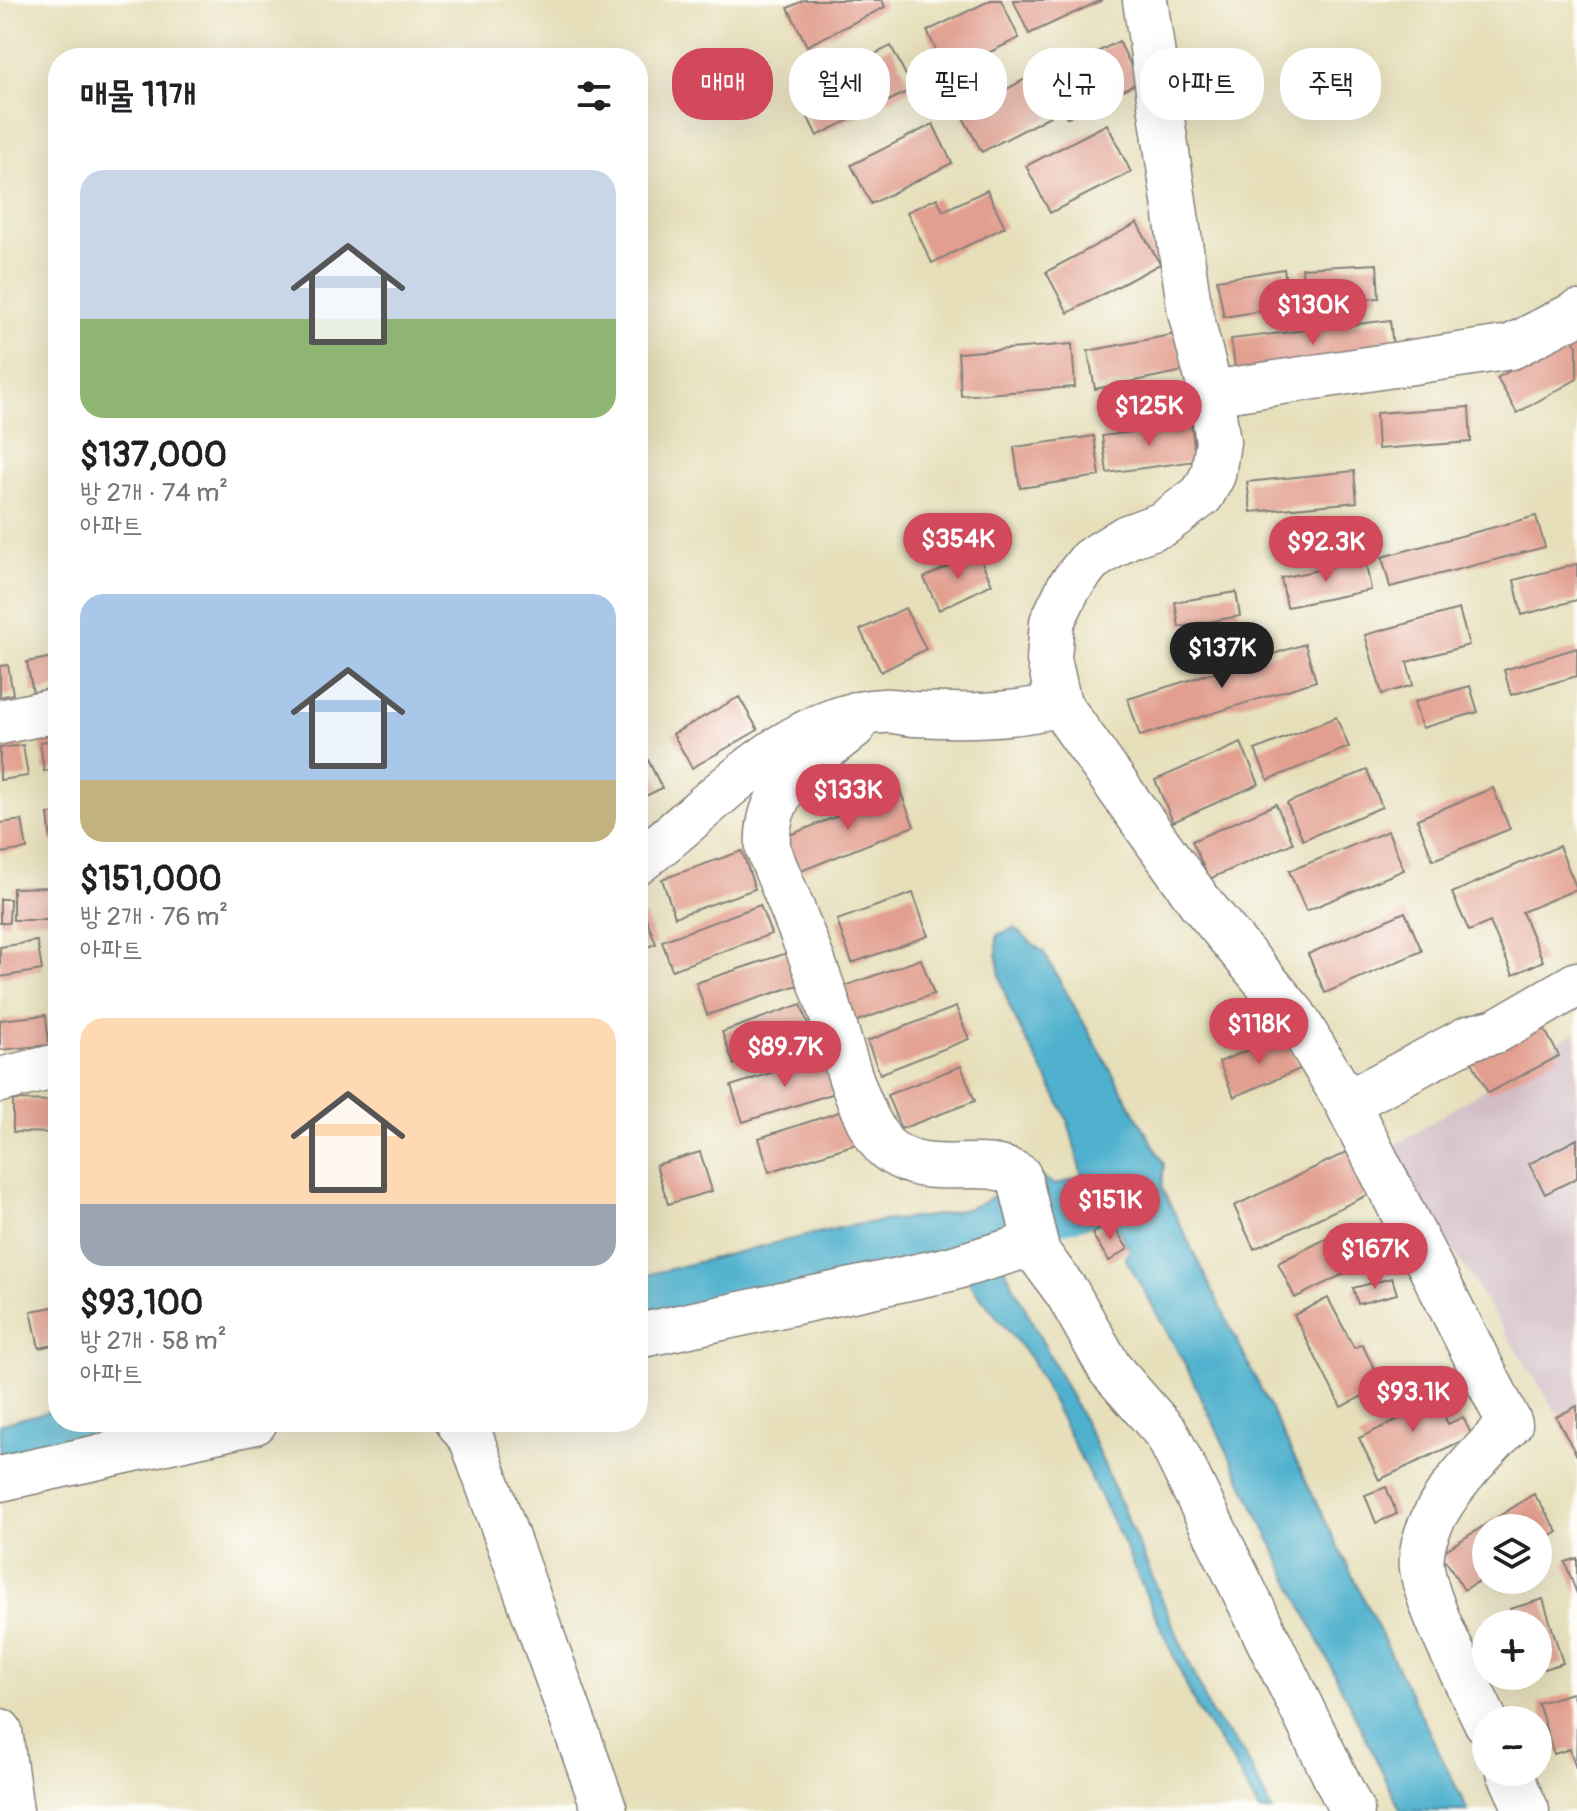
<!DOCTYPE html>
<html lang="ko">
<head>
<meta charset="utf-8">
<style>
  body { margin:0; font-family:Pangolin,"Poor Story",sans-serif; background:#f2f2f2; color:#202124; height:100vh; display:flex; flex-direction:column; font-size:30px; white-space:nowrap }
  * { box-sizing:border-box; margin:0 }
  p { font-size:26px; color:#757577 }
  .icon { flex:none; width:44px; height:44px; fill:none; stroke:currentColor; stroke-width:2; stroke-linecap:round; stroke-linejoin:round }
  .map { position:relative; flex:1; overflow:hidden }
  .drawer { position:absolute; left:48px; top:48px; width:600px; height:1384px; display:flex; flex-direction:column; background:#fff; border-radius:32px; box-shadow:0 8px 32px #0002 }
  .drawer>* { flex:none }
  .banner { position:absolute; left:672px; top:48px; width:760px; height:72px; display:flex; gap:16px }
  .tools { position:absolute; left:1472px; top:1514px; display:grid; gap:16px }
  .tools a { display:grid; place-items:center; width:80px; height:80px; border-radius:50%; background:#fff; box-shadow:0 8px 32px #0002; font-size:40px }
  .price { position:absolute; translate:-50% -68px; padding:0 18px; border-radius:28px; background:#d1495b; color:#fff; font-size:26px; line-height:52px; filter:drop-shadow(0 2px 4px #0008) }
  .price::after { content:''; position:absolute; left:50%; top:48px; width:24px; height:18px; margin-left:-12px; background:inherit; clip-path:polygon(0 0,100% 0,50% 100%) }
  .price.current { background:#222; color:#fff }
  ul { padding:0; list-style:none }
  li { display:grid; align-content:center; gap:16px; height:424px; padding:0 32px }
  li span { display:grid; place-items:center; height:248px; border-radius:24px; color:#555 }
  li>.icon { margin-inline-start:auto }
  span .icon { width:144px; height:144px; fill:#fffc; stroke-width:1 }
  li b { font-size:34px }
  h2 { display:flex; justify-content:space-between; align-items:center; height:96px; padding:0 32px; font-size:34px }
  .tag { padding:0 28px; border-radius:32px; background:#fff; box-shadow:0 8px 32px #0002; font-size:28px; line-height:72px }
  .tag.current { background:#d1495b; color:#fff }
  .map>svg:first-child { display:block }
  .industrial { fill:#d2bdc6 }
  .water { fill:#4fb1ce; stroke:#386a84; stroke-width:2 }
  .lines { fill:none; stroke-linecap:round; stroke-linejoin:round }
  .canal { stroke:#4fb1ce; stroke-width:34 }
  .building { fill:#e29f8f }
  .minor-casing { stroke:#84807a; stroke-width:47 }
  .minor { stroke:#fff; stroke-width:44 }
</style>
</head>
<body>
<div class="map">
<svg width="1577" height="1811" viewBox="0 0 1577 1811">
  <rect width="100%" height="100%" fill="#fdfcf7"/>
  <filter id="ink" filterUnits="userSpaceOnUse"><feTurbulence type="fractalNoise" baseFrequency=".0125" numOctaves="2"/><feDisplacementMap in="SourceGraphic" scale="16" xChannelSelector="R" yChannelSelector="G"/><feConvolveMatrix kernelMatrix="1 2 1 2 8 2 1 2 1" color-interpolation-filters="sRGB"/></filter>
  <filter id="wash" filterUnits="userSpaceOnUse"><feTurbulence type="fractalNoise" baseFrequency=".006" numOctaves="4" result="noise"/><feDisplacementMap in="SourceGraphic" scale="32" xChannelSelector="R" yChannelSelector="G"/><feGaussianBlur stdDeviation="1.8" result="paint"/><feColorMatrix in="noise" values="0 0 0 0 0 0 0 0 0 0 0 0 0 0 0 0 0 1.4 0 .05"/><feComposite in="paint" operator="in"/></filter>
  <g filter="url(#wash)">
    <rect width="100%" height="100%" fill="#e6dfba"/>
    <!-- industrial -->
    <path class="industrial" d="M 1577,1031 L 1577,1445 L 1389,1149 Z"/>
    <!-- water -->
    <path class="water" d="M 1014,928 L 1044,953 L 1164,1164 L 1162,1188 L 1468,1811 L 1401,1811 L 1185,1364 L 1125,1257 L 1130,1250 L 1111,1218 L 1091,1195 L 1074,1208 L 1038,1217 L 1038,1174 L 1055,1185 L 1082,1176 C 1077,1159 1074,1140 1068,1123 C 1044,1058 992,1008 997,935 Z
      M 1008,1186 L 1019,1227 L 967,1253 L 638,1318 L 638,1277 C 708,1260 778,1241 849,1226 C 899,1215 968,1223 1008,1186 Z
      M 999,1258 L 1092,1437 L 1211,1713 L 1245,1755 L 1272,1811 L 1259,1811 L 1234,1764 L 1197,1709 L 1121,1538 L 1031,1359 L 966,1279 Z
      M 58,1409 L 58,1422 L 184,1422 L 0,1464 L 0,1424 Z"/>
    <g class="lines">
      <!-- canal -->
      <path class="canal" d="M 1009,1230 L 1146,1195"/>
    </g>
    <g id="blocks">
      <!-- building -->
      <path class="building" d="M 804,0 L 882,0 L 885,7 L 807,46 L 788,8 Z
        M 991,0 L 1001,0 L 1019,38 L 947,73 L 927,31 Z
        M 1013,0 L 1102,0 L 1029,34 Z
        M 1119,41 L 1139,82 L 1067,118 L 1047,77 Z
        M 891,46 L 913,89 L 817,136 L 796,93 Z
        M 1029,77 L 1050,116 L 982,152 L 961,114 Z
        M 933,124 L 952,163 L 871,204 L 851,165 Z
        M 1107,124 L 1131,172 L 1050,213 L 1026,166 Z
        M 987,190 L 1005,227 L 932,263 L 907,212 L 937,198 L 943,211 Z
        M 1137,223 L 1160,264 L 1068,313 L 1046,272 Z
        M 1377,264 L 1379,298 L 1304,302 L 1302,268 Z
        M 1284,269 L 1290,306 L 1224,317 L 1217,280 Z
        M 1390,320 L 1394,356 L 1236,375 L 1231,339 Z
        M 1567,329 L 1577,346 L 1577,379 L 1517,413 L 1497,378 L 1524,363 Z
        M 1176,334 L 1184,371 L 1095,389 L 1088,351 Z
        M 1072,344 L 1075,387 L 961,396 L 958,353 Z
        M 1469,407 L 1471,442 L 1378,449 L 1376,413 Z
        M 1191,424 L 1196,461 L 1107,473 L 1102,436 Z
        M 1094,436 L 1100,476 L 1020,488 L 1014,447 Z
        M 1354,471 L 1357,502 L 1251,512 L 1247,482 Z
        M 1536,516 L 1545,547 L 1390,587 L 1382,557 Z
        M 977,552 L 992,584 L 939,610 L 924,578 Z
        M 1365,560 L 1371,590 L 1287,607 L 1281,578 Z
        M 1577,564 L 1577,600 L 1522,615 L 1514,580 Z
        M 1236,592 L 1240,616 L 1179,627 L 1175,602 Z
        M 905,608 L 926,649 L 881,672 L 860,630 Z
        M 1459,609 L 1469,645 L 1407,662 L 1413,685 L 1382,694 L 1365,635 Z
        M 1305,644 L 1316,681 L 1140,736 L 1128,699 Z
        M 1577,648 L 1577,676 L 1511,695 L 1504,670 Z
        M 58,656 L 58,688 L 33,693 L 27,662 Z
        M 8,665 L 13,694 L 0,697 L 0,666 Z
        M 1470,686 L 1478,712 L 1422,728 L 1414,702 Z
        M 739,697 L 758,730 L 692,768 L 673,734 Z
        M 1336,717 L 1349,747 L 1268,780 L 1255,750 Z
        M 58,740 L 58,769 L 44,771 L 40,742 Z
        M 1241,743 L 1259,784 L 1173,822 L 1155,780 Z
        M 23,745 L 28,776 L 0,780 L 0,748 Z
        M 643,750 L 662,788 L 638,800 L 638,752 Z
        M 1367,770 L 1382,807 L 1303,840 L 1287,803 Z
        M 1493,788 L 1510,829 L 1433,860 L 1417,819 Z
        M 900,791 L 914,826 L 796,873 L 782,838 Z
        M 1276,804 L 1293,843 L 1209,879 L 1192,841 Z
        M 58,813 L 58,840 L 51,841 L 48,814 Z
        M 22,820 L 27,849 L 0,853 L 0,823 Z
        M 1388,831 L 1404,870 L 1306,911 L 1289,871 Z
        M 1559,846 L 1577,889 L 1522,912 L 1543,961 L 1513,975 L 1490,922 L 1469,931 L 1452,893 Z
        M 742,851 L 755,889 L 675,917 L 662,879 Z
        M 58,887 L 58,920 L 13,920 L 13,888 Z
        M 913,893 L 928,936 L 852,963 L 837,920 Z
        M 0,899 L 10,899 L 9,923 L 0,923 Z
        M 760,905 L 771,934 L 672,970 L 662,941 Z
        M 1405,912 L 1422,951 L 1325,993 L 1308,954 Z
        M 645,915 L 656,944 L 638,950 L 638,918 Z
        M 37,941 L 42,970 L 0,977 L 0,947 Z
        M 790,952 L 801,984 L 707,1015 L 696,983 Z
        M 921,959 L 934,994 L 852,1023 L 839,988 Z
        M 801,1004 L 812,1037 L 734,1065 L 722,1032 Z
        M 956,1007 L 969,1039 L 880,1074 L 867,1041 Z
        M 46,1015 L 49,1045 L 0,1050 L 0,1020 Z
        M 1539,1019 L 1559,1056 L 1488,1093 L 1469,1056 Z
        M 1285,1035 L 1300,1069 L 1234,1097 L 1219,1062 Z
        M 826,1055 L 838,1092 L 743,1122 L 731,1086 Z
        M 961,1066 L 975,1101 L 901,1129 L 887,1095 Z
        M 13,1100 L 58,1101 L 58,1133 L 13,1132 Z
        M 851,1108 L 862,1142 L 769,1172 L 759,1138 Z
        M 1577,1139 L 1577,1178 L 1545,1194 L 1529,1164 Z
        M 1351,1150 L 1372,1193 L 1254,1249 L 1234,1206 Z
        M 700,1152 L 712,1191 L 668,1204 L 656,1165 Z
        M 1111,1222 L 1128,1249 L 1109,1261 L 1092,1234 Z
        M 1355,1224 L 1372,1260 L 1295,1298 L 1278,1263 Z
        M 1392,1278 L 1397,1294 L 1358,1304 L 1353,1288 Z
        M 1328,1298 L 1354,1348 L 1362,1344 L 1383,1386 L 1341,1407 L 1294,1315 Z
        M 58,1306 L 58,1344 L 39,1348 L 31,1311 Z
        M 1427,1380 L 1448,1424 L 1463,1417 L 1472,1436 L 1379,1480 L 1359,1438 L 1414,1412 L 1404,1391 Z
        M 1577,1406 L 1577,1456 L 1556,1417 Z
        M 1386,1487 L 1397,1514 L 1376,1523 L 1365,1495 Z
        M 1534,1494 L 1558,1532 L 1538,1545 L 1538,1528 L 1486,1528 L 1486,1577 L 1464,1590 L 1441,1553 Z
        M 1577,1558 L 1577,1594 L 1565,1562 Z
        M 1543,1599 L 1563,1663 L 1538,1671 L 1538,1624 L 1514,1624 L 1510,1609 Z
        M 1572,1693 L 1577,1709 L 1576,1769 L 1570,1749 L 1554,1754 L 1538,1703 Z"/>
    </g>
  </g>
  <g filter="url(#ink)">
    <use href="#blocks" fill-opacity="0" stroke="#84807a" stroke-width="2"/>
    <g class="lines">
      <defs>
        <path id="minor" d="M 1145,0 L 1190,312 L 1211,393 L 1218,442 L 1213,475 L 1202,495 L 1163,524 L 1127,537 L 1090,560 L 1069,587 L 1052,622 L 1049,659 L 1059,704 L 1200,902 L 1294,1015 L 1347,1103 L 1510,1424 C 1477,1457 1411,1522 1423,1574 C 1432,1618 1466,1679 1486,1722
          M 1211,393 L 1511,347 L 1577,313
          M 856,714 L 854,726 C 810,763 764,785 768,849 C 788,899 809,948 826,998 C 841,1042 854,1105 881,1142 C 885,1148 894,1154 900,1157 C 938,1178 984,1154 1019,1176 L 1038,1253
          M 0,722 L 58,710
          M 638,862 C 712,807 787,715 883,711 C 893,710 903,713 914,714 C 960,716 1014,717 1059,704
          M 0,1080 L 58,1066
          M 1347,1103 L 1469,1038 L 1496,1031 L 1577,984
          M 638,1336 L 950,1269 L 1023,1247 L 1038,1253 L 1068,1294 L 1110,1369 L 1167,1434 L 1352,1811
          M 458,1422 L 472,1440 L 605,1811
          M 0,1479 L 255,1422
          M 0,1731 L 11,1811
          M 1509,1772 L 1527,1811"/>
      </defs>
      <!-- minor casing -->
      <use href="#minor" class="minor-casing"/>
      <!-- minor -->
      <use href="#minor" class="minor"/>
    </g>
  </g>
</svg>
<div class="tools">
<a><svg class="icon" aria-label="layers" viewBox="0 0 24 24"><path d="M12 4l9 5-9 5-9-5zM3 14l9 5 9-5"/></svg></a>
<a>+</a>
<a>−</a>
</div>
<b class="price" style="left:1313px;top:347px">$130K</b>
<b class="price" style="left:1149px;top:448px">$125K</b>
<b class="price" style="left:958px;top:581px">$354K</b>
<b class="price" style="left:1326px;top:584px">$92.3K</b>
<b class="price current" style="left:1222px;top:690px">$137K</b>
<b class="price" style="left:848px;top:832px">$133K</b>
<b class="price" style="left:1259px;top:1066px">$118K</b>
<b class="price" style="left:785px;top:1089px">$89.7K</b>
<b class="price" style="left:1110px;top:1242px">$151K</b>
<b class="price" style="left:1375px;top:1291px">$167K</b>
<b class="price" style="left:1413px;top:1434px">$93.1K</b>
<div class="banner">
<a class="tag current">매매</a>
<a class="tag">월세</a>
<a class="tag">필터</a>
<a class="tag">신규</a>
<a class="tag">아파트</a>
<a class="tag">주택</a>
</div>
<section class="drawer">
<h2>매물 11개<svg class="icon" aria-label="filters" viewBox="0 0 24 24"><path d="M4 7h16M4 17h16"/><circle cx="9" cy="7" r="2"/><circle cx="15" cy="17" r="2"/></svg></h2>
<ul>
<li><span style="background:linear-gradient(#c9d6e8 60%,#8fb573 0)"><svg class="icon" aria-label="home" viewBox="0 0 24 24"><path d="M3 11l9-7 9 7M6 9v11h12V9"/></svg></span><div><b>$137,000</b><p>방 2개 · 74 m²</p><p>아파트</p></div></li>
<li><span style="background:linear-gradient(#a9c7e8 75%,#c2b280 0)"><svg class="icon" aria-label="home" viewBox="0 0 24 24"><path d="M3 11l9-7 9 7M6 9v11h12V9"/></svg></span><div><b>$151,000</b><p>방 2개 · 76 m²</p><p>아파트</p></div></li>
<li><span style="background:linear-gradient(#ffd9b3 75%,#9aa5b1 0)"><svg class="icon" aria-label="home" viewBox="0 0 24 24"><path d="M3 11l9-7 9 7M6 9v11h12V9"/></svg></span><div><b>$93,100</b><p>방 2개 · 58 m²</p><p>아파트</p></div></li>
</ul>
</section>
</div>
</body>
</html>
